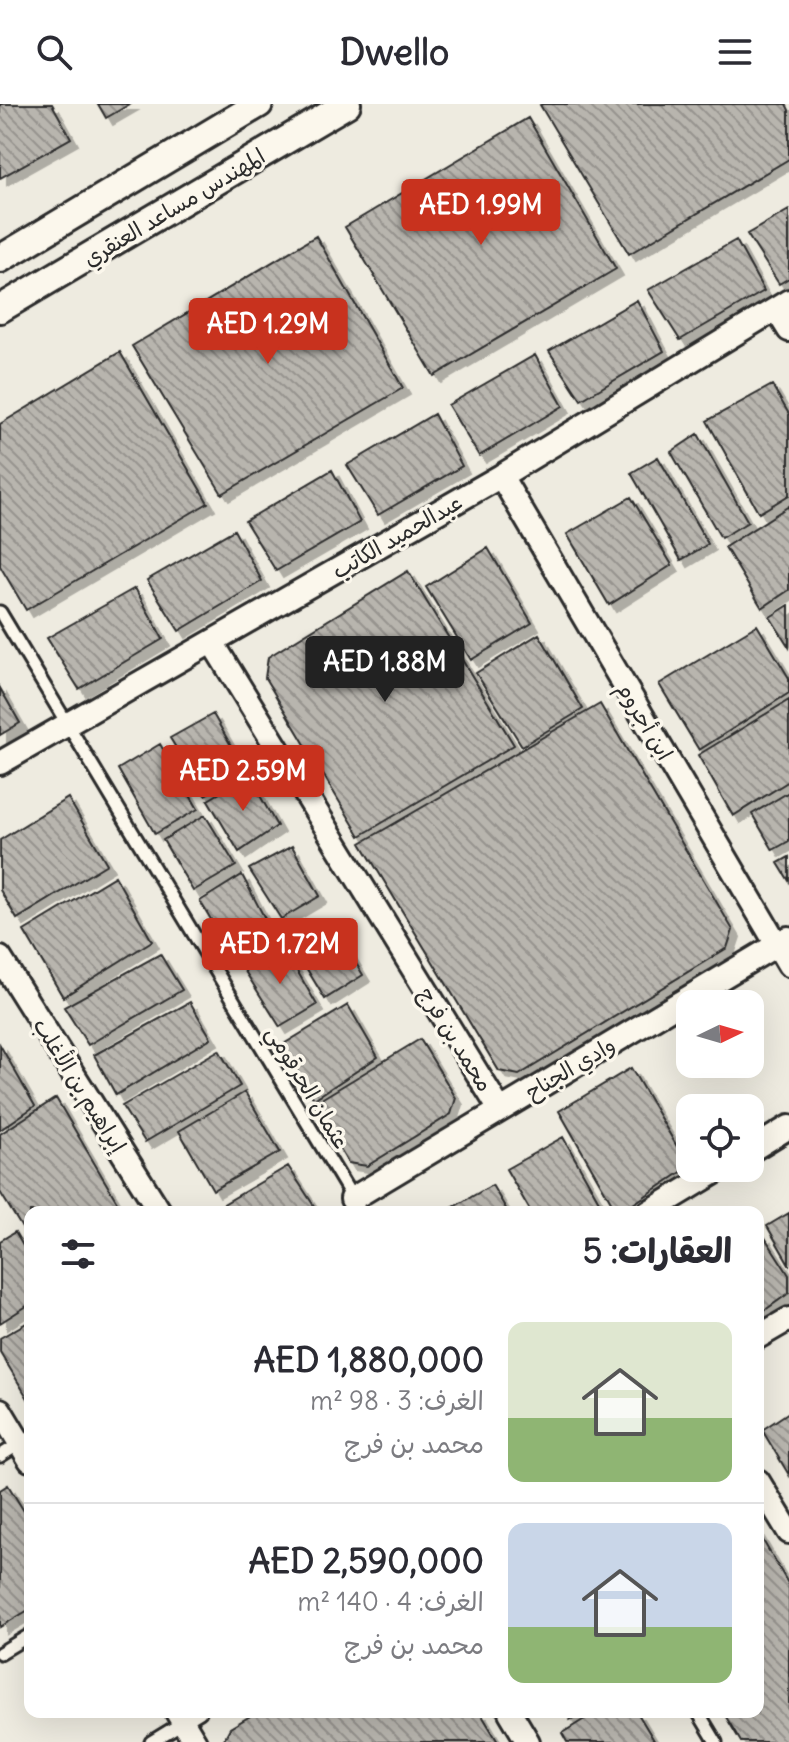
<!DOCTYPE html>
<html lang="ar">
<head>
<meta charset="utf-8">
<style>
  body { margin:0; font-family:Delius,"Playpen Sans Arabic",sans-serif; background:#f2f2f3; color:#2b2b33; direction:rtl; height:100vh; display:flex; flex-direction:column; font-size:30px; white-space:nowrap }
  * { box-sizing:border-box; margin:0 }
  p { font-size:26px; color:#7c7c81 }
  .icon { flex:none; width:44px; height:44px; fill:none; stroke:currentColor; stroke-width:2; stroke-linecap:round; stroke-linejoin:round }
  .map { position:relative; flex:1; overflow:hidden; direction:ltr }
  .details { position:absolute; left:24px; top:1102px; width:740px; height:512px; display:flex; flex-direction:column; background:#fff; border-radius:16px; box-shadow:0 8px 32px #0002; direction:rtl }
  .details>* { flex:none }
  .needle { width:52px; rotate:85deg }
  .tools { position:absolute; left:676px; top:886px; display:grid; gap:16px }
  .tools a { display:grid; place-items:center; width:88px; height:88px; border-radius:16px; background:#fff; box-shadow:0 8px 32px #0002; font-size:40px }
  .price { position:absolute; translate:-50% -68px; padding:0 18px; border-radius:8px; background:#c8321e; color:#fff; font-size:26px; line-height:52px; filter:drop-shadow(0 2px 4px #0008) }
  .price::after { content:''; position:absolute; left:50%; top:48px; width:24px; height:18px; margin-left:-12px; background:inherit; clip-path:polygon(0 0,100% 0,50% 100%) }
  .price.selected { background:#222; color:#fff }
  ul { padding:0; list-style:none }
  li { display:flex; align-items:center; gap:24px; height:200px; padding:0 32px }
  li+li { border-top:2px solid #e1e1e2 }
  li span { display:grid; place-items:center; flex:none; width:224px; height:160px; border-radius:16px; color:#555 }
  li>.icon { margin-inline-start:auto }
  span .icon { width:96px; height:96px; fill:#fffc; stroke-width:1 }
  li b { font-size:34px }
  h2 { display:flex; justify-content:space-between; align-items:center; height:96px; padding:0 32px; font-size:34px }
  header { display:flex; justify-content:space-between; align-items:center; height:104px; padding:0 32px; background:#fff; font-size:36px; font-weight:700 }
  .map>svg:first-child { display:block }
  .building { fill:url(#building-back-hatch); stroke:#2b2b2b; stroke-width:2; filter:url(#shadow) }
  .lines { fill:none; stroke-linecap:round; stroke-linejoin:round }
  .service-casing { stroke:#2b2b2b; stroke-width:17 }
  .minor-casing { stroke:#2b2b2b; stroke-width:28 }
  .tertiary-casing { stroke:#2b2b2b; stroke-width:32 }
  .service { stroke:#fbf7ec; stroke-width:11 }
  .minor { stroke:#fbf7ec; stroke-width:22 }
  .tertiary { stroke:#fbf7ec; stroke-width:26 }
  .labels { text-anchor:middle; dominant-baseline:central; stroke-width:7; stroke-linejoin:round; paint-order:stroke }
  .street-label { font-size:22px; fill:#2b2b2b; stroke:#fbf7ec }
</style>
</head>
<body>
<header><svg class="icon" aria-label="menu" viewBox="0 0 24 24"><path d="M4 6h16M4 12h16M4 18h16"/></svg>Dwello<svg class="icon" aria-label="search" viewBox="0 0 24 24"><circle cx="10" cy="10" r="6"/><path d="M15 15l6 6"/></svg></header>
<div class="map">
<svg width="789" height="1638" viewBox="0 0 789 1638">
  <defs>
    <pattern id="building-back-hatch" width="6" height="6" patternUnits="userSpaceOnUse" patternTransform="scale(2)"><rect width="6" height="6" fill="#b8b5ae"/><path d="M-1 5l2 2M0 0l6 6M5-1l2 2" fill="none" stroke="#96938e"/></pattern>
    <filter id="shadow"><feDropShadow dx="7" dy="7" stdDeviation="0" flood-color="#0004"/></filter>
  </defs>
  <rect width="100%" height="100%" fill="#eeebe0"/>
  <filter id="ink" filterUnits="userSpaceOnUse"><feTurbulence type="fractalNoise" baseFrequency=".0125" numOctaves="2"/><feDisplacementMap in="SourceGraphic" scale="16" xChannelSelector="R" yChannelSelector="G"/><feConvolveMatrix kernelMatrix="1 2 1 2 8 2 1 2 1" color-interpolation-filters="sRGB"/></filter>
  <g filter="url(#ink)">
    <!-- building -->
    <path class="building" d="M 0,0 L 52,0 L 71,34 L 0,74 Z
      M 98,0 L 130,0 L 106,14 Z
      M 542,0 L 786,0 L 789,6 L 789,55 L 629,150 L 540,1 Z
      M 528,14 L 616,165 L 434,272 L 345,123 Z
      M 789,106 L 789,174 L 779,180 L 747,130 Z
      M 316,132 L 403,284 L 222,390 L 132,242 Z
      M 736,136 L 764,187 L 680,236 L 648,186 Z
      M 637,196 L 664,247 L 581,296 L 549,247 Z
      M 120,248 L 208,399 L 26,506 L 0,462 L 0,320 Z
      M 535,251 L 563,302 L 479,352 L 448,301 Z
      M 772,281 L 789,310 L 789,391 L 759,409 L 707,317 Z
      M 434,310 L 462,362 L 378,411 L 347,361 Z
      M 698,330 L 748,418 L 721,434 L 671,348 Z
      M 658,353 L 708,440 L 681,456 L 631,369 Z
      M 332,366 L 360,418 L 276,467 L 245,417 Z
      M 631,393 L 672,461 L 609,501 L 567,430 Z
      M 789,402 L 789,486 L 762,504 L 725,443 Z
      M 234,426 L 262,477 L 179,527 L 147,476 Z
      M 488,444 L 532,519 L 471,556 L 426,483 Z
      M 408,467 L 514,641 L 360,732 L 265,574 L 268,553 Z
      M 135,484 L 163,535 L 79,585 L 47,534 Z
      M 789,501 L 789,543 L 770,513 Z
      M 757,521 L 789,574 L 789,589 L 699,646 L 659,580 Z
      M 539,530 L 583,605 L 522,642 L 476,569 Z
      M 0,584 L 20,619 L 0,631 Z
      M 789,596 L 789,677 L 733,712 L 698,651 Z
      M 600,600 L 733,826 L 727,844 L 519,971 L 499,967 L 361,739 Z
      M 213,610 L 245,666 L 205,691 L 170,634 Z
      M 160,640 L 198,705 L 155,730 L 118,665 Z
      M 249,672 L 277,722 L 239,748 L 208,696 Z
      M 789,688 L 789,737 L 773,746 L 752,710 Z
      M 68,694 L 107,760 L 17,815 L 0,786 L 0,736 Z
      M 205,711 L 236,762 L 193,787 L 163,736 Z
      M 292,742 L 320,792 L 281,815 L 249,765 Z
      M 789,753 L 789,777 L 778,759 Z
      M 242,771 L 272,828 L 232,851 L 200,797 Z
      M 115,772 L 152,837 L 63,893 L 24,827 Z
      M 331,817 L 363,871 L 325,895 L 293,842 Z
      M 282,841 L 317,901 L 280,923 L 243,864 Z
      M 160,850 L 182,886 L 88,941 L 64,903 Z
      M 190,898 L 211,934 L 116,991 L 94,951 Z
      M 348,901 L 378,953 L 314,995 L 282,941 Z
      M 420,935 L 456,994 L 451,1010 L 367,1062 L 348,1059 L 313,1000 Z
      M 0,941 L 35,1002 L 0,1026 Z
      M 219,946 L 240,982 L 145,1038 L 122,1002 Z
      M 631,964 L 689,1063 L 621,1108 L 617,1108 L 559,1007 Z
      M 245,988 L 280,1048 L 213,1086 L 179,1027 Z
      M 56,994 L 123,1108 L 30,1108 L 30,1137 L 0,1088 L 0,1030 Z
      M 563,1033 L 600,1099 L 585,1108 L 531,1108 L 506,1065 Z
      M 288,1062 L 318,1108 L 210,1108 Z
      M 492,1081 L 508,1108 L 445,1108 Z
      M 789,1109 L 789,1160 L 767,1122 Z
      M 15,1128 L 30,1154 L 30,1200 L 0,1219 L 0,1137 Z
      M 764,1132 L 789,1171 L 789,1189 L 758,1211 L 758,1136 Z
      M 30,1217 L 30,1298 L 0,1248 L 0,1234 Z
      M 789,1308 L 789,1371 L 762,1326 Z
      M 8,1381 L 30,1417 L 30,1505 L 0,1523 L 0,1386 Z
      M 758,1428 L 789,1481 L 789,1638 L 741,1638 L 723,1608 L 758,1608 Z
      M 257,1608 L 480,1608 L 498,1638 L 225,1638 L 224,1635 L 230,1624 Z
      M 565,1608 L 584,1608 L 570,1616 Z
      M 596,1608 L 637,1608 L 655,1638 L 567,1638 L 562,1629 Z"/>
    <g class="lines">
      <defs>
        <path id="service" d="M 0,508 L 361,1108
          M 0,1352 L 30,1333
          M 0,1549 L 30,1531
          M 698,1608 L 716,1638
          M 151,1638 L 200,1608"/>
        <path id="minor" d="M 776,205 L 789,226
          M 501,372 L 789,861
          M 212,538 L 500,1006
          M 0,659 L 501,372 L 789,197
          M 0,854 L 160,1108
          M 750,1047 L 789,1023
          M 352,1095 L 788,834
          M 649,1108 L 722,1064
          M 758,1233 L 789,1215
          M 0,1306 L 30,1356
          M 758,1377 L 789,1428
          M 177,1608 L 195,1638
          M 510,1608 L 528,1638"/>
        <path id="tertiary" d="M 0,155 L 259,0
          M 0,205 L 347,0"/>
      </defs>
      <!-- service casing -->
      <use href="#service" class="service-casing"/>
      <!-- minor casing -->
      <use href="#minor" class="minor-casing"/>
      <!-- tertiary casing -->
      <use href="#tertiary" class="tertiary-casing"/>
      <!-- service -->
      <use href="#service" class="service"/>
      <!-- minor -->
      <use href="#minor" class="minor"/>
      <!-- tertiary -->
      <use href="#tertiary" class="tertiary"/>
    </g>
  </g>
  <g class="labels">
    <!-- street labels -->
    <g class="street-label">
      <text transform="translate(174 103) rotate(-31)">المهندس مساعد العنقري</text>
      <text transform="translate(397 432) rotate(-30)">عبدالحميد الكاتب</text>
      <text transform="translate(645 617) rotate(59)">ابن أجروم</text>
      <text transform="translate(456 935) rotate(58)">محمد بن فرج</text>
      <text transform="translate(570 964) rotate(-31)">وادي الجناح</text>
      <text transform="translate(80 981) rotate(58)">إبراهيم بن الأغلب</text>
      <text transform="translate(308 983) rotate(59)">عثمان الحرقومي</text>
    </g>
  </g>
</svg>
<div class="tools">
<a><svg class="needle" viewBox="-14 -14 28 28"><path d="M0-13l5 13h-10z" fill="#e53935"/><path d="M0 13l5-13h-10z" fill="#7c7c81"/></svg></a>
<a><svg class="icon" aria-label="locate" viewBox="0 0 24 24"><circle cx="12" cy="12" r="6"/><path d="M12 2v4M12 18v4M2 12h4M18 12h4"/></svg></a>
</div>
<b class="price" style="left:481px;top:143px">AED 1.99M</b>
<b class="price" style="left:268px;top:262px">AED 1.29M</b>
<b class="price selected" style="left:385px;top:600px">AED 1.88M</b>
<b class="price" style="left:243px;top:709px">AED 2.59M</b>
<b class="price" style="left:280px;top:882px">AED 1.72M</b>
<section class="details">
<h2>العقارات: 5<svg class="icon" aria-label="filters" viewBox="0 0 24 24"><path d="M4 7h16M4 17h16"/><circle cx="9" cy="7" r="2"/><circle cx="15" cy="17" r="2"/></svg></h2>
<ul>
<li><span style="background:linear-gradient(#dfe7d0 60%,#8fb573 0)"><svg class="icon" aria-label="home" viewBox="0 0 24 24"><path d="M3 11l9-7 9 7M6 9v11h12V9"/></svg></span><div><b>AED 1,880,000</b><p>الغرف: 3 · 98 m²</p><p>محمد بن فرج</p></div></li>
<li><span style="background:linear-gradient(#c9d6e8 65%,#8fb573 0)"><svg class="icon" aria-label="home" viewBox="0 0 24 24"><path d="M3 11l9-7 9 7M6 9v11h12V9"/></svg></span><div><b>AED 2,590,000</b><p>الغرف: 4 · 140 m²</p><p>محمد بن فرج</p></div></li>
</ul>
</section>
</div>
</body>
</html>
